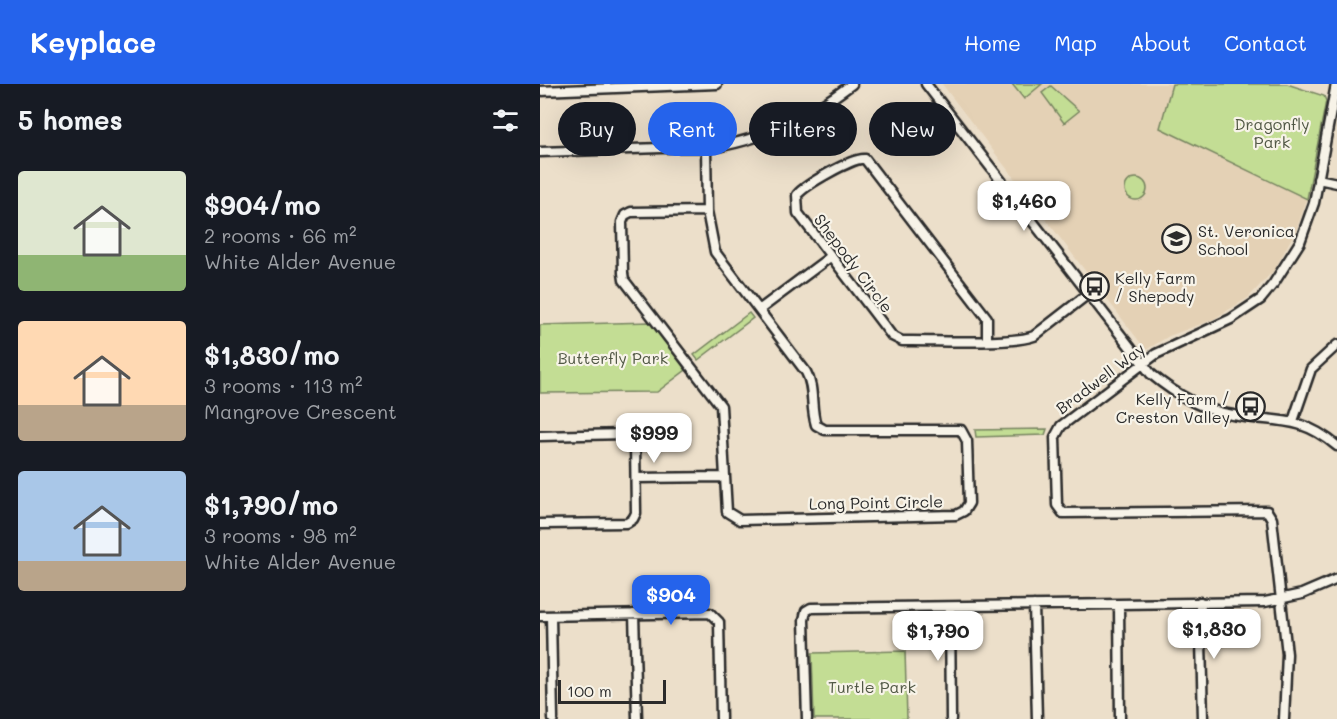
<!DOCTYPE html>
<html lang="en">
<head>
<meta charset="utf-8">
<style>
  body { margin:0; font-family:Mali,sans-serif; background:#242831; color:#f1f3f6; height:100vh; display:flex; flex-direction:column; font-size:22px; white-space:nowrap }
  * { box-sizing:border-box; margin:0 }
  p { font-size:20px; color:#9ea1a6 }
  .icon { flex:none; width:33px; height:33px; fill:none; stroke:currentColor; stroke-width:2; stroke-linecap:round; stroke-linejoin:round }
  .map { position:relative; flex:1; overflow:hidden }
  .sheet { display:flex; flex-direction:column; background:#171b24; width:540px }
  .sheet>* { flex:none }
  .banner { position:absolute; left:18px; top:18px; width:570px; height:54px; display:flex; gap:12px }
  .scale { position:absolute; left:18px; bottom:15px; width:108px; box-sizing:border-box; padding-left:6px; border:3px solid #2b2b2b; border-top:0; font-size:16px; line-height:21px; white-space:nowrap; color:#2b2b2b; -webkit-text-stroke:4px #f7f3e8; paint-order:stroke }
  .price { position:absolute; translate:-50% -51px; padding:0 14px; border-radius:12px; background:#fff; color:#222; font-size:20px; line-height:39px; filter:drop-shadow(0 2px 3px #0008) }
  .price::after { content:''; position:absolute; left:50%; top:36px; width:18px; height:14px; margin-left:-9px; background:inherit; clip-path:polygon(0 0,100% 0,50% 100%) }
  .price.active { background:#2563eb; color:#fff }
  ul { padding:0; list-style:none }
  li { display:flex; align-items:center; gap:18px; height:150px; padding:0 18px }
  li span { display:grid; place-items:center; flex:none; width:168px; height:120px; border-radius:6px; color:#555 }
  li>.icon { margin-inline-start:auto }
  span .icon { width:72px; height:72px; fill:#fffc; stroke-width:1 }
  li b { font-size:26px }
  h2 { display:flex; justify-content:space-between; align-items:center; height:72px; padding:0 18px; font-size:26px }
  .pill { padding:0 21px; border-radius:27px; background:#171b24; box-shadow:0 6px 24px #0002; font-size:21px; line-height:54px }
  .pill.active { background:#2563eb; color:#fff }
  header { display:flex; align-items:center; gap:36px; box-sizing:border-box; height:84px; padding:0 30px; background:#2563eb; color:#fff }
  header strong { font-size:28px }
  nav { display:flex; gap:33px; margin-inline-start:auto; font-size:21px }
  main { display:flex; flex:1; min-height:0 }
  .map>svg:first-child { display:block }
  .built { fill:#e4d1b5 }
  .green { fill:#c3dd94; stroke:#778460; stroke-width:1.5 }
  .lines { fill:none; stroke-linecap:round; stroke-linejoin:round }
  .minor-casing { stroke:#2b2b2b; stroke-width:13 }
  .minor { stroke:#f7f3e8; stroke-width:8 }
  .labels { text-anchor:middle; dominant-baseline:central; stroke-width:4.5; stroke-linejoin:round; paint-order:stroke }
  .park-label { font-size:16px; fill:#515845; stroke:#f7f3e8 }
  .poi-label { font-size:16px; fill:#2b2b2b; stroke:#f7f3e8; text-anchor:start }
  .street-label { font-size:16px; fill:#2b2b2b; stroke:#f7f3e8 }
</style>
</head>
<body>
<header>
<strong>Keyplace</strong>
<nav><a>Home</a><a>Map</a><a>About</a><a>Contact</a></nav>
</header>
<main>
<section class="sheet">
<h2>5 homes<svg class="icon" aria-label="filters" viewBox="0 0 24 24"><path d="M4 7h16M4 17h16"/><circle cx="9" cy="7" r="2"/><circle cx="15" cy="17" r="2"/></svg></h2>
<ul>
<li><span style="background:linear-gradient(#dfe7d0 70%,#8fb573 0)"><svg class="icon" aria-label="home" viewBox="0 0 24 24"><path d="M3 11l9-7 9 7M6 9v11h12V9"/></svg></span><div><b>$904/mo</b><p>2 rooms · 66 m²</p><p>White Alder Avenue</p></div></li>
<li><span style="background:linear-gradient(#ffd9b3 70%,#b9a48a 0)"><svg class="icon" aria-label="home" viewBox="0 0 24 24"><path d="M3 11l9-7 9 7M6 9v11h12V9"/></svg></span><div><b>$1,830/mo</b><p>3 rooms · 113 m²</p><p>Mangrove Crescent</p></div></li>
<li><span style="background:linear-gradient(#a9c7e8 75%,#b9a48a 0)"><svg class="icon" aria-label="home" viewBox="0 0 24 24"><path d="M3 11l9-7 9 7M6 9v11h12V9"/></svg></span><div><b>$1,790/mo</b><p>3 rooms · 98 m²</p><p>White Alder Avenue</p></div></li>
</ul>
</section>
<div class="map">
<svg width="797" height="635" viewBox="0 0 797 635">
  <rect width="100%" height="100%" fill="#ecdfca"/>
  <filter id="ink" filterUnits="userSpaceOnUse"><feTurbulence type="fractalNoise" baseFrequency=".0167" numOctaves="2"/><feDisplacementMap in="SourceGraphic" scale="12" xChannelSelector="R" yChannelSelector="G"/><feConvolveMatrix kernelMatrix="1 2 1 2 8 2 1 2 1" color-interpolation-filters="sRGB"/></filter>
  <g filter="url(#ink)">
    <!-- built -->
    <path class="built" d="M 402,0 L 632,0 L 620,44 L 767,115 L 757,144 L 735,185 L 708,214 L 672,236 L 629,252 L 606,266 Z"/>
    <!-- green -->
    <path class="green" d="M 472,0 L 502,0 L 484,15 Z
      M 632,0 L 747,0 L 784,12 L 786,17 L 767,115 L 620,44 Z
      M 511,2 L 539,27 L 524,39 L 502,9 Z
      M585 105a11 11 0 1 1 22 0a11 11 0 1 1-22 0Z
      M 209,229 L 213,234 L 158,276 L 154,271 Z
      M 110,238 L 146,286 L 117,308 L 0,309 L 0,241 Z
      M 507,345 L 505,351 L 436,353 L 435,346 Z
      M 365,567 L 367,635 L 274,635 L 272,569 Z"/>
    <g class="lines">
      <defs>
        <path id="minor" d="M 386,0 L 611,290 C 635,310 661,326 693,331 C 736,339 759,330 797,362
          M 0,7 L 177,0
          M 166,64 L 167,127 L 175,168 L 266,288 C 275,304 270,323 276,341 L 285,346 L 421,346 L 427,357 L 429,419 L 424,427 L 416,431 L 200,436 L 187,428 L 181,322 L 84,196 L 83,189 L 82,138 L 85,131 L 91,128 L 167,127
          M 0,68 L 182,62 C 235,51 269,32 312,0
          M 778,95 L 797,99
          M 219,226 L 290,173
          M 447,256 L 447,234 L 325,75 C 313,73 265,101 257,111 L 258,129 L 352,252 L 362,257 C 393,256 470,261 494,252 L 548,210
          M 753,337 L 771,285 L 797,261
          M 0,352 L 85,350 L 92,353 L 95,360 L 96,429 L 93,435 L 87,439 L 0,440
          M 96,394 L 185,393
          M 660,518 L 663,635
          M 579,520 L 580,635
          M 494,521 L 497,635
          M 410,523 L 411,635
          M 94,530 L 97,635
          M 0,532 L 170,529 L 179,538 L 181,635
          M 11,532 L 13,635
          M 267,635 L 264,536 L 266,527 L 271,524 L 725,518 L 762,510 L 797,495
          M 744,635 L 747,570 L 732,435 L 727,427 L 523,429 L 517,421 L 515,353 L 521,342 L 616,270 L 691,235 L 721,215 L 734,199 L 760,158 L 774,119 L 796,0"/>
      </defs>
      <!-- minor casing -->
      <use href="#minor" class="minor-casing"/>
      <!-- minor -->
      <use href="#minor" class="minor"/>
    </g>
  </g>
  <!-- icons -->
  <defs>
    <symbol id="school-ring" viewBox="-11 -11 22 22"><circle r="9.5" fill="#f7f3e8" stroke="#2b2b2b" stroke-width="1.5"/><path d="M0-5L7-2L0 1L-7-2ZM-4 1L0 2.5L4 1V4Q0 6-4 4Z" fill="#2b2b2b"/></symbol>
    <symbol id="bus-ring" viewBox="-11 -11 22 22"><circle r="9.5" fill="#f7f3e8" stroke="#2b2b2b" stroke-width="1.5"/><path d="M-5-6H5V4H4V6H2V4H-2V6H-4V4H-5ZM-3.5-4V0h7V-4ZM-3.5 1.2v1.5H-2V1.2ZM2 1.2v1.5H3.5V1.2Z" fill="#2b2b2b"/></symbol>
  </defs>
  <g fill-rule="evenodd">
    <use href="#school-ring" x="620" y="138" width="33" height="33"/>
    <use href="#bus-ring" x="538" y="186" width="33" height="33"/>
    <use href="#bus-ring" x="694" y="306" width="33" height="33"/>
  </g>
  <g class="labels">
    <!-- park labels -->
    <g class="park-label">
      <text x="732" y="39">Dragonfly<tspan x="732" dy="18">Park</tspan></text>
      <text x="73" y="273">Butterfly Park</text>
      <text x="332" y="602">Turtle Park</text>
    </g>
    <!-- poi labels -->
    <g class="poi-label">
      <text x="658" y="146">St. Veronica<tspan x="658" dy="18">School</tspan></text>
      <text x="575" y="193">Kelly Farm<tspan x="575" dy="18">/ Shepody</tspan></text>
      <text x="690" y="314" text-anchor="end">Kelly Farm /<tspan x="690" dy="18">Creston Valley</tspan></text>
    </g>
    <!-- street labels -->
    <g class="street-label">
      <text transform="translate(314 179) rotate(53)">Shepody Circle</text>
      <text transform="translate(560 294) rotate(-37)">Bradwell Way</text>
      <text transform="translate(336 418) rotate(-1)">Long Point Circle</text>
    </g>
  </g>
</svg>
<div class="scale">100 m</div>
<b class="price" style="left:484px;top:148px">$1,460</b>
<b class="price" style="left:114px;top:380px">$999</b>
<b class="price active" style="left:131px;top:542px">$904</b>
<b class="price" style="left:674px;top:576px">$1,830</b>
<b class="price" style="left:398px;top:578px">$1,790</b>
<div class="banner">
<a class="pill">Buy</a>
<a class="pill active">Rent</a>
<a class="pill">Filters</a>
<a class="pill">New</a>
</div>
</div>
</main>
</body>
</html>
